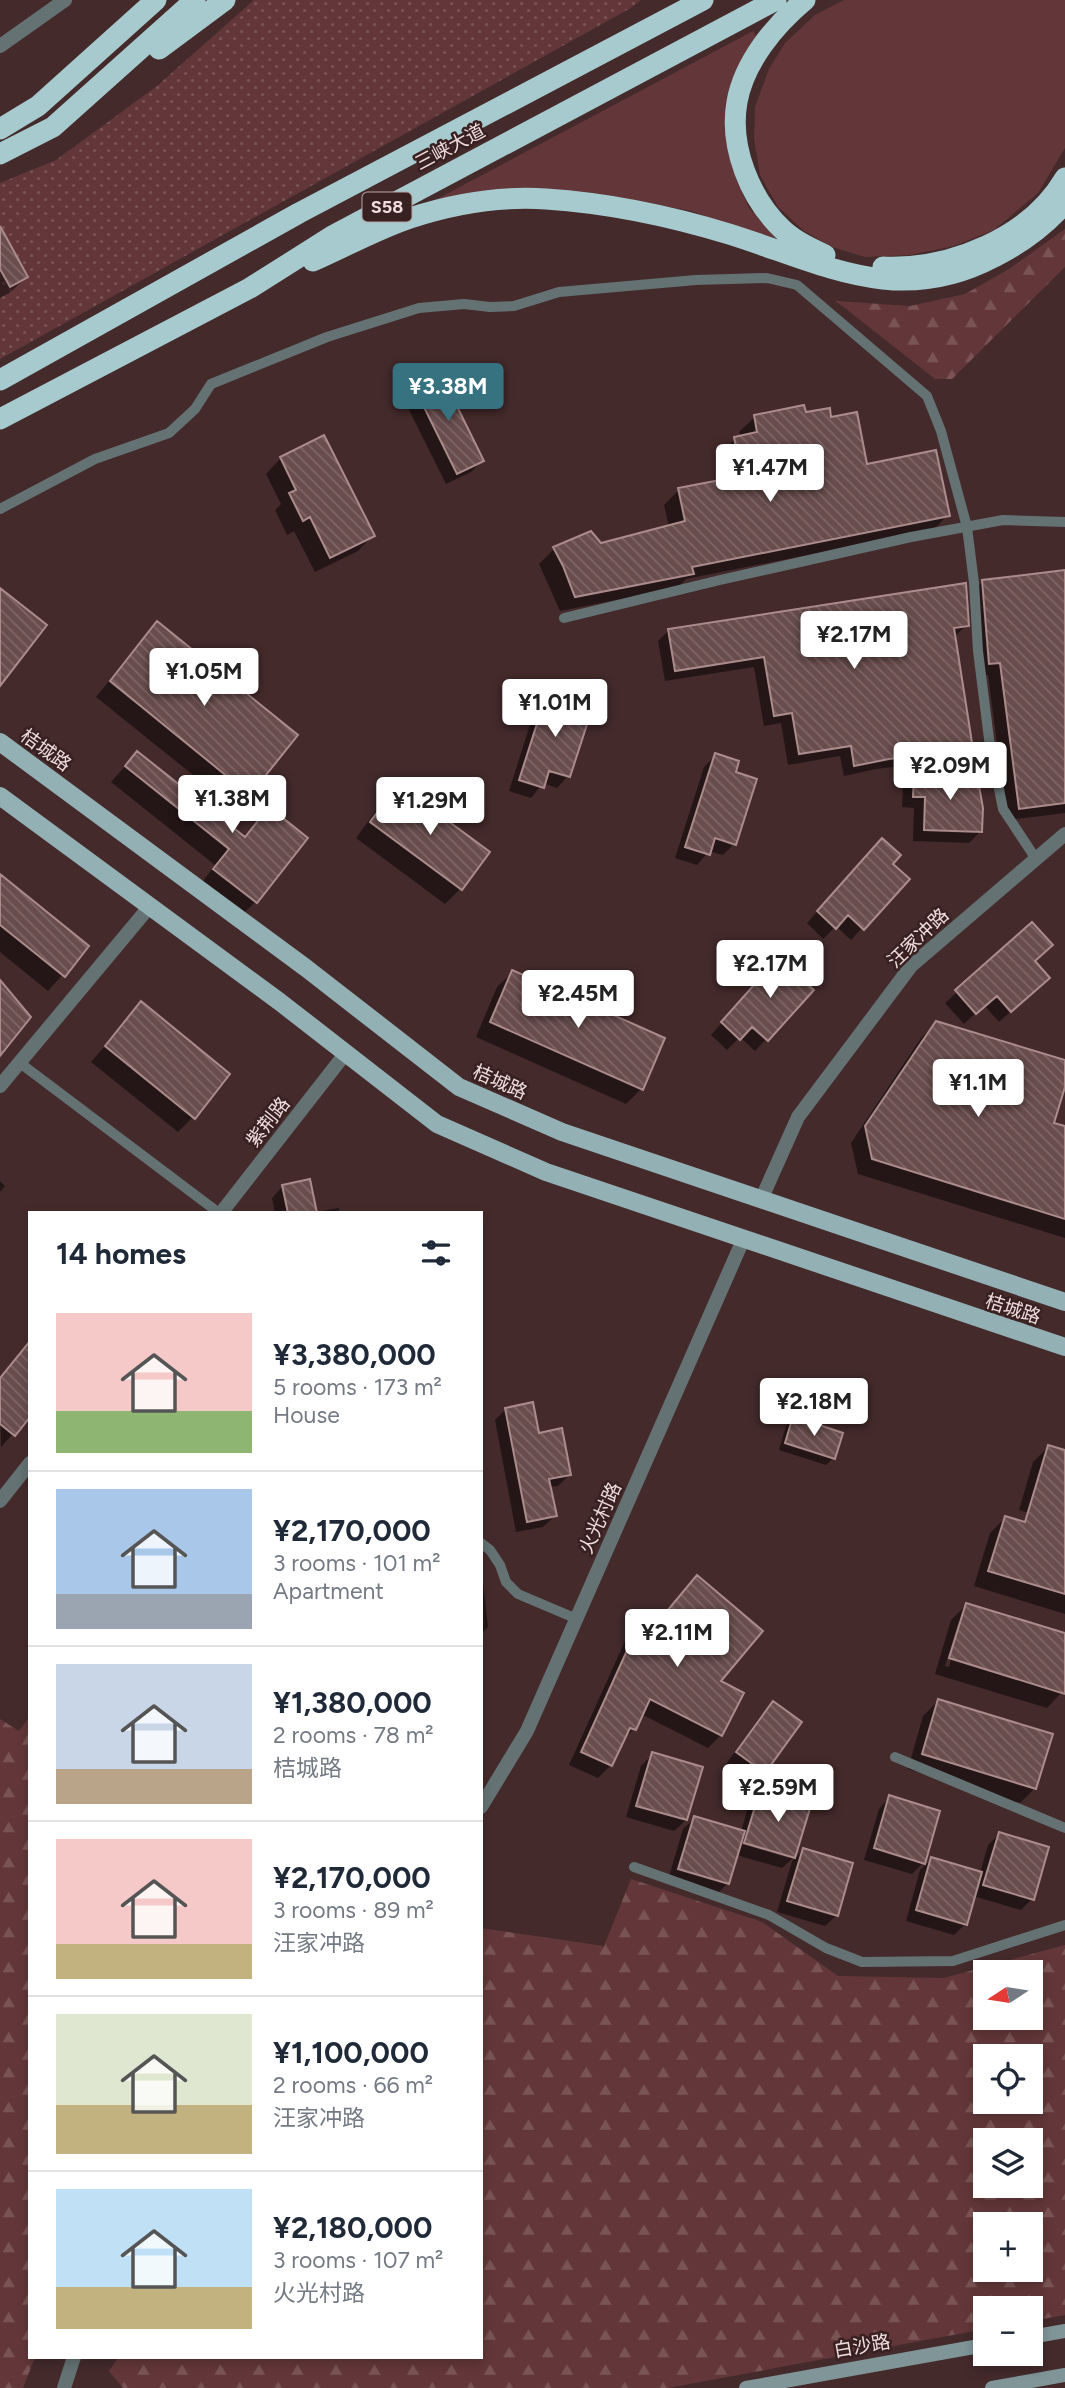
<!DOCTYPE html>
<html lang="en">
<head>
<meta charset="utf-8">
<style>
  body { margin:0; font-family:Figtree,"Noto Sans SC",sans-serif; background:#f6f6f7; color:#1f2937; height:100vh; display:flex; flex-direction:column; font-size:26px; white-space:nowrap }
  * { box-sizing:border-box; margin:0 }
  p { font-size:23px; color:#747a83 }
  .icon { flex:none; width:38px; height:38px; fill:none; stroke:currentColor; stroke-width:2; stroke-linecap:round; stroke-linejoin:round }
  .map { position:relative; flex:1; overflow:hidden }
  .panel { position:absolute; left:28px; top:1211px; width:455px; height:1148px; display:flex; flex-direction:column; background:#fff; border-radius:0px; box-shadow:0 4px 10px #0003 }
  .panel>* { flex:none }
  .needle { width:46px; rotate:258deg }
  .buttons { position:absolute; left:973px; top:1960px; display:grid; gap:14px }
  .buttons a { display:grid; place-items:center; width:70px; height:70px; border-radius:0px; background:#fff; box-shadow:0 4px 10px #0003; font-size:35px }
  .price { position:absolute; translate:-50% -60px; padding:0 16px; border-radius:7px; background:#fff; color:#222; font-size:23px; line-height:46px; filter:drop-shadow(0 2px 4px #0008) }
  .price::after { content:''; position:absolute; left:50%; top:42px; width:21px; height:16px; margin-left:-10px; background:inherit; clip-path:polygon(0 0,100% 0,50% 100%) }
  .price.current { background:#36727f; color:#fff }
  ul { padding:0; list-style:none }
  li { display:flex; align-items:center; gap:21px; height:175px; padding:0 28px }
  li+li { border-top:2px solid #e0e1e3 }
  li span { display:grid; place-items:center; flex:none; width:196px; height:140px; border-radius:0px; color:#555 }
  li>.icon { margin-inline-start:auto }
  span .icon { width:84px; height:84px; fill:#fffc; stroke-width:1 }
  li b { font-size:30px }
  h2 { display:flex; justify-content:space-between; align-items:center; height:84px; padding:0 28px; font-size:30px }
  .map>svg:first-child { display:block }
  .grass { fill:#633739 }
  .forest { fill:url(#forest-firs); fill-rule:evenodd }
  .park { fill:url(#park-dots) }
  .shadow { fill:#0007; fill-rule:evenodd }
  .building { fill:url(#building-back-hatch); stroke:#ab8b8b; stroke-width:2 }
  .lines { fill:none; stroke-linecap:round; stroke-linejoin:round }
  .service { stroke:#647273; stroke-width:10 }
  .minor { stroke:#647273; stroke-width:14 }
  .tertiary { stroke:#647273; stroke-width:14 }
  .secondary { stroke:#7f9598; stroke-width:14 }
  .primary { stroke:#93b1b4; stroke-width:18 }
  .motorway { stroke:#a6cacd; stroke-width:21 }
  .labels { text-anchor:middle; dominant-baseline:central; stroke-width:5; stroke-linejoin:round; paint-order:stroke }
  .shield { fill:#392021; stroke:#b8a4a4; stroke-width:2 }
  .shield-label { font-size:18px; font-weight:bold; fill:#eedddc }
  .street-label { font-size:19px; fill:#eedddc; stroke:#392021 }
</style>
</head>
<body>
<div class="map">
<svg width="1065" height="2388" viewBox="0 0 1065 2388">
  <defs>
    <pattern id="forest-firs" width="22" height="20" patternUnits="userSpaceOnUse" patternTransform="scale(1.75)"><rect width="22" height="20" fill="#633739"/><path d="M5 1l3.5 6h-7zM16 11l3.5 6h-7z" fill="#7a5455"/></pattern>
    <pattern id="park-dots" width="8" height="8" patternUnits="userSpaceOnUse" patternTransform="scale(1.75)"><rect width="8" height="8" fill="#633739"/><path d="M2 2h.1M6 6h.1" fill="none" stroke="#7a5455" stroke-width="1.8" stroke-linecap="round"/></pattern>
    <pattern id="building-back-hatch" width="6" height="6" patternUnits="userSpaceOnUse" patternTransform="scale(1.75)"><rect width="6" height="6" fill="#694d4d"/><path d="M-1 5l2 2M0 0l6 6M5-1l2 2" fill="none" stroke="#7f6666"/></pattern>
  </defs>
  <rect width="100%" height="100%" fill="#442a2b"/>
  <!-- grass -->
  <path class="grass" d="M 844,0 L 1065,0 L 1065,148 L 1038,193 L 994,230 L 954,246 L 910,255 L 865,257 L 832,247 L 804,231 L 778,207 L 760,175 L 754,139 L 755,107 L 769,69 L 785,43 L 815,15 Z
    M 753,31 L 758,39 L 727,146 L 737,181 L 749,208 L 780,243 L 691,211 L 628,199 L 424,206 Z"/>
  <!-- forest -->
  <path class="forest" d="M 1065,229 L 1065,267 L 952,379 L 935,379 L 836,301 L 910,306 L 965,294 L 1009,269 Z
    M 30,1716 L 30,2357 L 35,2357 L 23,2388 L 0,2388 L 0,1719 L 19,1731 Z
    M 631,1879 L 762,1922 L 838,1976 L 944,1978 L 1065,1945 L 1065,2315 L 1031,2321 L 1031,2308 L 985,2308 L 985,2329 L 668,2388 L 123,2388 L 109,2371 L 119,2357 L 481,2357 L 481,1928 L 604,1946 ZM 985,1972 L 1031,1972 L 1031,2018 L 985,2018 ZM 985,2056 L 1031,2056 L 1031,2102 L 985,2102 ZM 985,2140 L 1031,2140 L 1031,2186 L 985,2186 ZM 985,2224 L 1031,2224 L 1031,2270 L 985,2270 Z"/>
  <!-- park -->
  <path class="park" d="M 254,0 L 641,0 L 629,9 L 0,359 L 0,183 L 56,160 L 157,86 Z"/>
  <!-- shadow -->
  <path class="shadow" d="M 0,229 L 26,277 L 11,292 L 0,298 Z
    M 414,387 L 482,461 L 471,472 L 446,484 L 403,398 Z
    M 804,414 L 830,419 L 866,466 L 948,515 L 933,530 L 686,579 L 677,588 L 560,611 L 539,564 L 554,549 L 601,545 L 669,527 L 664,505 L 679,490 L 725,481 L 719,454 L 735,439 L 741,437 L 739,432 L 755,417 Z
    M 281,458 L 373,535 L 358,551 L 315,572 L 294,531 L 287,535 L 275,510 L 281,504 L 266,474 Z
    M 1065,571 L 1065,813 L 1007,820 L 988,675 L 978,675 L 970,594 L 982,582 Z
    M 158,624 L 249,793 L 234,808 L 96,697 L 143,639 Z
    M 967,625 L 954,637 L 971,748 L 960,759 L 876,769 L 844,776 L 840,756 L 788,765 L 781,723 L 764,726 L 754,667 L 665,681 L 658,641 L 669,630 Z
    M 549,688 L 567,706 L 568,776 L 557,788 L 543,783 L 531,798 L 509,791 L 538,699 Z
    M 137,753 L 243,838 L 269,809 L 306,838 L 255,902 L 240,917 L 200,885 L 215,865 L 111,782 Z
    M 716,755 L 733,774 L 734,844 L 723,855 L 709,851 L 697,865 L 675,858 L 704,767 Z
    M 914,775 L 980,832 L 969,843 L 913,841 L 914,808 L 902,807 L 903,786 Z
    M 398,786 L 488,852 L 460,889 L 445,904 L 356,838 L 383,801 Z
    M 871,852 L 891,864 L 907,879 L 851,940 L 836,926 L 823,939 L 807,923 Z
    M 0,876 L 87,947 L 48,991 L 0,952 Z
    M 1032,924 L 1036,989 L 999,1022 L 984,1005 L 964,1024 L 945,1003 Z
    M 775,963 L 795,976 L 811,990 L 755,1051 L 740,1037 L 727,1050 L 711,1035 Z
    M 513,972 L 641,1089 L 626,1104 L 476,1037 L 497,987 Z
    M 141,1004 L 193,1117 L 178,1132 L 91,1062 Z
    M 936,1023 L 1065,1062 L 1065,1081 L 1052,1124 L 1065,1128 L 1065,1238 L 858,1174 L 851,1143 L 921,1038 Z
    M 0,1181 L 5,1186 L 0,1192 Z
    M 283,1186 L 315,1212 L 339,1208 L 339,1213 L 275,1213 L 272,1198 Z
    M 30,1341 L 30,1415 L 1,1447 L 0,1378 Z
    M 506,1409 L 537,1435 L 570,1474 L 558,1486 L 549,1487 L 555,1516 L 543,1527 L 516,1532 L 495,1420 Z
    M 793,1418 L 833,1458 L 826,1465 L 779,1450 L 786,1426 Z
    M 1048,1447 L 1065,1452 L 1065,1524 L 1019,1510 L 1033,1462 Z
    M 1005,1518 L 1065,1536 L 1065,1614 L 974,1586 L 990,1533 Z
    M 697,1577 L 719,1682 L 721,1735 L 708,1748 L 641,1714 L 634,1729 L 621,1742 L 611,1765 L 598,1778 L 569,1765 L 630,1630 L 643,1617 L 657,1623 Z
    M 481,1582 L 483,1582 L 488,1627 L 481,1634 Z
    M 966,1605 L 1065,1635 L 1065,1684 L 1062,1692 L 1047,1708 L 935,1674 L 951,1620 ZM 959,1621 L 962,1621 L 949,1667 L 945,1666 Z
    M 938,1701 L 1035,1788 L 1020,1803 L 908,1769 L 923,1716 Z
    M 773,1703 L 763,1772 L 752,1783 L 726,1764 L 762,1714 Z
    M 653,1754 L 686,1820 L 674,1831 L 626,1817 L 641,1766 Z
    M 760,1792 L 808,1806 L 792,1861 L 803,1850 L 837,1915 L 825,1926 L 777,1912 L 793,1858 L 782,1868 L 736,1855 L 728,1883 L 716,1895 L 668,1880 L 683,1829 L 695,1818 L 741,1832 L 749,1803 ZM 736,1839 L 789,1854 L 789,1858 L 735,1842 Z
    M 890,1797 L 923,1863 L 912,1874 L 864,1860 L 879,1809 Z
    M 999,1834 L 1032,1899 L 1021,1910 L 973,1896 L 965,1924 L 954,1935 L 906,1921 L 920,1870 L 932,1859 L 980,1873 L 988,1845 Z"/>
  <!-- building -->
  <path class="building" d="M 0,226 L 28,277 L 10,287 L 0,269 Z
    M 440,372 L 484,461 L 457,474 L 413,385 Z
    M 804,405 L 806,412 L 830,408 L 831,417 L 857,412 L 867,464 L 936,450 L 950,516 L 692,567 L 694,574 L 575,597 L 563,566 L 553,547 L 591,531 L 601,543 L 685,521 L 678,488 L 741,476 L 734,437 L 757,432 L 754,415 Z
    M 324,435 L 375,536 L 330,558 L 310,517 L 303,521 L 289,493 L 296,490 L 280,457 Z
    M 1065,570 L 1065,803 L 1019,809 L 1000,663 L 989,664 L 982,580 Z
    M 966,583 L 969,626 L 954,628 L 973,749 L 889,759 L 854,766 L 851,746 L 799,754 L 792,713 L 774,716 L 764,657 L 675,671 L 668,629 Z
    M 0,588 L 47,625 L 0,686 Z
    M 157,621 L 298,735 L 250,795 L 110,681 Z
    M 549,686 L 573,694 L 569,705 L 591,712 L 570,777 L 549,771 L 544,788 L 519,780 Z
    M 137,751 L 245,837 L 269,807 L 308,838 L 257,903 L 213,869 L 229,849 L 125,766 Z
    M 715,753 L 739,761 L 736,772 L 757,779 L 736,845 L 715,838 L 710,855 L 685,847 Z
    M 914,773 L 977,775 L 983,808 L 982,832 L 924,830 L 925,797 L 913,797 Z
    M 398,784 L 490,852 L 462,890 L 370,822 Z
    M 882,838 L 901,855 L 893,864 L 910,879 L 864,930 L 848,915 L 836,929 L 817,911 Z
    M 0,874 L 89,946 L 65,977 L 0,925 Z
    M 1032,922 L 1053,945 L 1035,961 L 1050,978 L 1011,1012 L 997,996 L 976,1014 L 955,990 Z
    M 786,949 L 805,967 L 797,975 L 814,990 L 768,1041 L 752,1027 L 740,1040 L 721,1022 Z
    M 512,970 L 665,1038 L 643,1090 L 490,1022 Z
    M 0,980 L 31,1017 L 0,1056 Z
    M 141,1001 L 230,1074 L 195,1119 L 105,1046 Z
    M 936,1021 L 1065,1060 L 1065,1087 L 1054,1123 L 1065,1126 L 1065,1219 L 872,1159 L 865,1126 Z
    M 310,1179 L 317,1213 L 288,1213 L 282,1185 Z
    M 30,1341 L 30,1417 L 15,1436 L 0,1424 L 0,1378 Z
    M 533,1402 L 539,1433 L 562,1428 L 571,1475 L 549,1479 L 557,1516 L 527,1522 L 505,1408 Z
    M 793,1416 L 843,1433 L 835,1459 L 785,1443 Z
    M 1048,1445 L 1065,1450 L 1065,1594 L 988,1571 L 1005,1516 L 1025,1522 Z
    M 697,1575 L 763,1631 L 721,1681 L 744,1693 L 722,1736 L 650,1699 L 636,1730 L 630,1728 L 612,1766 L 581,1752 L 643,1615 L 658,1622 Z
    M 966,1603 L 1065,1633 L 1065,1694 L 949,1658 Z
    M 938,1699 L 1053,1734 L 1036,1789 L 922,1754 Z
    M 773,1701 L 802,1722 L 765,1773 L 736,1752 Z
    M 652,1752 L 703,1767 L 687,1820 L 636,1806 Z
    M 760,1790 L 811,1805 L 795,1858 L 744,1843 Z
    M 889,1795 L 940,1811 L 925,1864 L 874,1848 Z
    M 694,1816 L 745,1831 L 729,1884 L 678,1869 Z
    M 999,1832 L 1049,1847 L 1034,1900 L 983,1885 Z
    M 803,1848 L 853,1863 L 838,1916 L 787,1901 Z
    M 931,1857 L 982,1872 L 967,1925 L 916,1910 Z"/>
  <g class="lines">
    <!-- service -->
    <path class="service" d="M 0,509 L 95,459 L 169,433 L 195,409 L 211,384 L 327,337 L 419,308 L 464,304 L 490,307 L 514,306 L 559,292 L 696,280 L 767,278 L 797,285 L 927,396 L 941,431 L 967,527 L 974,583 L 978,651 L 989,739 L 1003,809 L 1036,859
      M 564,618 L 720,580 L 911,537 L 1003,520 L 1065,522
      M 20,1063 L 219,1213
      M 481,1543 L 490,1550 L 500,1565 L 506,1582 L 518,1594 L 577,1619
      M 895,1757 L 1065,1828
      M 634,1867 L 769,1915 L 826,1948 L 862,1962 L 953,1961 L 1065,1925"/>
    <!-- minor -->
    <path class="minor" d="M 0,46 L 65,0
      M 0,1086 L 150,906"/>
    <!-- tertiary -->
    <path class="tertiary" d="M 761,1200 L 798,1117 L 911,966 L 1065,834
      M 221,1213 L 345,1054
      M 0,1501 L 30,1463
      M 481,1807 L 527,1731 L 743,1240
      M 64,2388 L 74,2357"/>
    <!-- secondary -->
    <path class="secondary" d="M 1031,2337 L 1065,2331
      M 746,2388 L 985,2345
      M 992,2388 L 1065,2375"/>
    <!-- primary -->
    <path class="primary" d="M 0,742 L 306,968 L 459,1087 L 562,1132 L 1065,1302
      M 0,796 L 280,1002 L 437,1124 L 546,1172 L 1065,1347"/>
    <!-- motorway -->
    <path class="motorway" d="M 805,0 C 775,25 744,62 737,102 C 729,147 750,199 783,230 C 795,241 810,248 825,255
      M 159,49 L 225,0
      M 0,129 L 38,106 L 156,0
      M 0,154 L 53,127 L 195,0
      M 313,261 C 345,247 377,229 410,218 C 453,204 501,196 546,199 C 607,203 670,216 729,234 C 822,263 898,308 994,257 C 1022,243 1044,227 1065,203
      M 883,267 C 950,270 1030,238 1065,178
      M 0,380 L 299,213 L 703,0
      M 0,419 L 250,288 L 334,235 L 776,0"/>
  </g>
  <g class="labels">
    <!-- shield labels -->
    <rect class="shield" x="362.5" y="192.5" width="49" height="29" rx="5"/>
    <g class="shield-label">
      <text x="387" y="207">S58</text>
    </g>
    <!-- street labels -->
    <g class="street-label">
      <text transform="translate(450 147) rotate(-28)">三峡大道</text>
      <text transform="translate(46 750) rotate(36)">桔城路</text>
      <text transform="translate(918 938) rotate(-44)">汪家冲路</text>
      <text transform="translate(500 1082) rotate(24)">桔城路</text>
      <text transform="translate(268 1122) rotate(-52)">紫荆路</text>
      <text transform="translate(1013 1309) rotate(18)">桔城路</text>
      <text transform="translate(600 1518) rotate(-66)">火光村路</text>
      <text transform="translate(862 2346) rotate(-10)">白沙路</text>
    </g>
  </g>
</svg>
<div class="buttons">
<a><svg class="needle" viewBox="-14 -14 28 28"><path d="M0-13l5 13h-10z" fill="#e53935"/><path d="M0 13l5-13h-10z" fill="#747a83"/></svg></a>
<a><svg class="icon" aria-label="locate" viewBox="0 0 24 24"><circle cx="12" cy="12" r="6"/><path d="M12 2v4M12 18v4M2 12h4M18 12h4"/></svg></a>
<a><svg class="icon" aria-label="layers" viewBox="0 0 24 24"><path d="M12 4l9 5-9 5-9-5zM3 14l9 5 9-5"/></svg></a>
<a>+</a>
<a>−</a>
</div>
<b class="price current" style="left:448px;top:423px">¥3.38M</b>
<b class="price" style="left:770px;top:504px">¥1.47M</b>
<b class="price" style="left:854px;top:671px">¥2.17M</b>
<b class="price" style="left:204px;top:708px">¥1.05M</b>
<b class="price" style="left:555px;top:739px">¥1.01M</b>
<b class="price" style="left:950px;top:802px">¥2.09M</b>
<b class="price" style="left:232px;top:835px">¥1.38M</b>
<b class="price" style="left:430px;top:837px">¥1.29M</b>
<b class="price" style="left:770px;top:1000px">¥2.17M</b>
<b class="price" style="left:578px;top:1030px">¥2.45M</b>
<b class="price" style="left:978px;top:1119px">¥1.1M</b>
<b class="price" style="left:814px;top:1438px">¥2.18M</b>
<b class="price" style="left:677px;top:1669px">¥2.11M</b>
<b class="price" style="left:778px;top:1824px">¥2.59M</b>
<section class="panel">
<h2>14 homes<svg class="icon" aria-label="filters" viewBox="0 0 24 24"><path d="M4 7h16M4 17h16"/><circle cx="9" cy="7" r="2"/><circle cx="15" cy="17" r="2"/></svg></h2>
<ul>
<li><span style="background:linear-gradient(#f6c9c9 70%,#8fb573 0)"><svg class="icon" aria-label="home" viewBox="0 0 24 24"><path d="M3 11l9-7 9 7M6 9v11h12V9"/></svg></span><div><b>¥3,380,000</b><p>5 rooms · 173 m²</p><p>House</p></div></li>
<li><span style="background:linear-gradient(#a9c7e8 75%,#9aa5b1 0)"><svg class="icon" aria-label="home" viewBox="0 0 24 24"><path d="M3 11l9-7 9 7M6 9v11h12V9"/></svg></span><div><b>¥2,170,000</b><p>3 rooms · 101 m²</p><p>Apartment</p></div></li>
<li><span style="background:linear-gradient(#c9d6e8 75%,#b9a48a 0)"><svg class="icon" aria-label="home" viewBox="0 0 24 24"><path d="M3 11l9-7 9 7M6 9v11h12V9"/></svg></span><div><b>¥1,380,000</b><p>2 rooms · 78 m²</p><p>桔城路</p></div></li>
<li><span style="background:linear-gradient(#f6c9c9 75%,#c2b280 0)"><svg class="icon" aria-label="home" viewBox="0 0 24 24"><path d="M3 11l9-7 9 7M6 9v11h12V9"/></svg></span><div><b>¥2,170,000</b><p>3 rooms · 89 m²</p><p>汪家冲路</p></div></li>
<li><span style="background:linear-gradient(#dfe7d0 65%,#c2b280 0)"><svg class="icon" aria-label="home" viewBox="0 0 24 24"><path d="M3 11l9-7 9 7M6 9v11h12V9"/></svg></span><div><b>¥1,100,000</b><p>2 rooms · 66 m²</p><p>汪家冲路</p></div></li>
<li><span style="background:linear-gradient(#bfe0f5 70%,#c2b280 0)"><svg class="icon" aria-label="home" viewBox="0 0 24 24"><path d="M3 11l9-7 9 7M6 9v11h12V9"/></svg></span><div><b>¥2,180,000</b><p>3 rooms · 107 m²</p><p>火光村路</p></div></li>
</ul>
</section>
</div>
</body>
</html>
